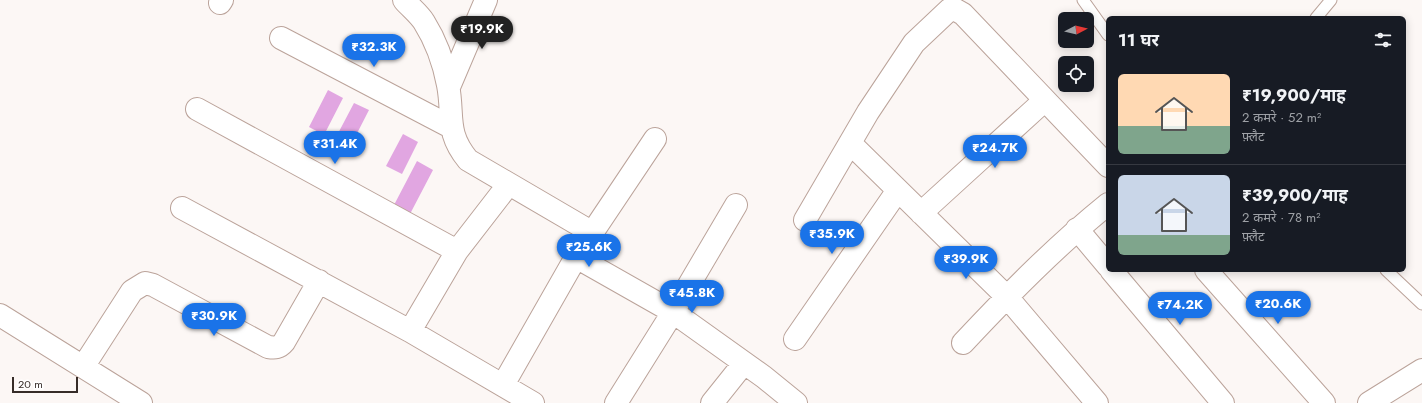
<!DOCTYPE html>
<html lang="hi">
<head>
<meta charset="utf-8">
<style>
  body { margin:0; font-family:Jost,"Noto Sans Devanagari",sans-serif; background:#242831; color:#f1f3f6; height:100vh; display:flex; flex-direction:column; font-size:15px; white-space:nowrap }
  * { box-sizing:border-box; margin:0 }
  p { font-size:13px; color:#9ea1a6 }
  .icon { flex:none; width:22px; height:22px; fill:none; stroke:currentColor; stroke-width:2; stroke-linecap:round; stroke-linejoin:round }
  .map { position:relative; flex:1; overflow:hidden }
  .sheet { position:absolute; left:1106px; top:16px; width:300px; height:256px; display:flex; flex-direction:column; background:#171b24; border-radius:6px; box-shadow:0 2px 10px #0003 }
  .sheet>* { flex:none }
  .needle { width:26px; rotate:83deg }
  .controls { position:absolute; left:1058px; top:12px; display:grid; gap:8px }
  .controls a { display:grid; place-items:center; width:36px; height:36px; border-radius:6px; background:#171b24; box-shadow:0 2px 10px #0003; font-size:20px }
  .scale { position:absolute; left:12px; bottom:10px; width:66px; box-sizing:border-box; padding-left:4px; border:2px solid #362c28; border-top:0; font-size:11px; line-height:14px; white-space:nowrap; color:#362c28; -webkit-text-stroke:3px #fff; paint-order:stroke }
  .price { position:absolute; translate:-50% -34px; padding:0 9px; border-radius:14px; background:#1a73e8; color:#fff; font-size:13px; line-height:26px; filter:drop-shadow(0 1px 2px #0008) }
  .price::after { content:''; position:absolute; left:50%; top:24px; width:12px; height:9px; margin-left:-6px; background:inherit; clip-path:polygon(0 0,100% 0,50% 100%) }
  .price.active { background:#222; color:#fff }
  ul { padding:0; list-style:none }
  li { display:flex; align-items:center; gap:12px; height:100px; padding:0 12px }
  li+li { border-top:1px solid #363941 }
  li span { display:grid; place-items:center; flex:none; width:112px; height:80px; border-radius:6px; color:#555 }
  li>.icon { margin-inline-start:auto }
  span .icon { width:48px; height:48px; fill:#fffc; stroke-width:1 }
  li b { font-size:17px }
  h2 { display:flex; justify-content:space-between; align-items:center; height:48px; padding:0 12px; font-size:17px }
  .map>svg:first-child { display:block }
  .building { fill:#e1a6e1 }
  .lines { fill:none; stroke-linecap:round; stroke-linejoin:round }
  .lane-casing { stroke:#bba39a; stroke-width:13 }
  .street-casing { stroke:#bba39a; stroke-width:24 }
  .lane { stroke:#fff; stroke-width:11 }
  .street { stroke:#fff; stroke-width:22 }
</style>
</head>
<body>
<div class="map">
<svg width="1422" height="403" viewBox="0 0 1422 403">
  <rect width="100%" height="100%" fill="#fcf7f5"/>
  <!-- building -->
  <path class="building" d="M 328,90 L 343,98 L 324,135 L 309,127 Z
    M 354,103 L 369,110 L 349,149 L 334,141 Z
    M 403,134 L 418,142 L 402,174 L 386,166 Z
    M 417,161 L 433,170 L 410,214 L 394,205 Z"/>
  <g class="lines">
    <defs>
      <path id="lane" d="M 1083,0 L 1108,35
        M 1316,18 L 1331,0
        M 1386,270 L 1422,304"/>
      <path id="street" d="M 404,0 C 410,7 419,14 424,22 C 436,41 444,64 448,85 C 454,116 445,132 468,160 L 593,233
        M 220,3 L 222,0
        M 281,38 L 451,127
        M 449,87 L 486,0
        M 197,109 L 457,251
        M 850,143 L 1007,297 L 1097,403
        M 182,208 L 410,331 L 457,251 L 508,185
        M 921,213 L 1045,100
        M 805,220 L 868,112 L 914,43 L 949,10 L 956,10 L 963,14 L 1108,166
        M 1077,229 L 1108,266
        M 576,257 L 673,312 L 764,377 L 796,403
        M 1111,270 L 1223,403
        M 1206,270 L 1324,403
        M 0,315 L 141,403
        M 410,331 L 533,403
        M 795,339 L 898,190
        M 963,343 C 1009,294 1056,246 1108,204
        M 83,367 L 132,291 L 145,283 L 153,285 L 268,347 C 275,348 279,348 284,342 L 319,281
        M 503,385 L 576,257 L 655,139
        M 616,403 L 673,312 L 736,205
        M 712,403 L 744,363
        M 1369,403 L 1422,370"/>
    </defs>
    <!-- lane casing -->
    <use href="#lane" class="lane-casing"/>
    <!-- street casing -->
    <use href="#street" class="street-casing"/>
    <!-- lane -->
    <use href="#lane" class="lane"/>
    <!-- street -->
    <use href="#street" class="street"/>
  </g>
</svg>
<div class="controls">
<a><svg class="needle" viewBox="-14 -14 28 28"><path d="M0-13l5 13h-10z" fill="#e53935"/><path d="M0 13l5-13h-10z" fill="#9ea1a6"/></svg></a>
<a><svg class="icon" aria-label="locate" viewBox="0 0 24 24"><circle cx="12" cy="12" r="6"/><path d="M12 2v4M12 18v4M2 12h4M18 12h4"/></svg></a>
</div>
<div class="scale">20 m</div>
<b class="price active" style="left:482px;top:50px">₹19.9K</b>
<b class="price" style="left:374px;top:68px">₹32.3K</b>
<b class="price" style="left:335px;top:165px">₹31.4K</b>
<b class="price" style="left:995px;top:169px">₹24.7K</b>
<b class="price" style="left:832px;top:255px">₹35.9K</b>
<b class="price" style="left:589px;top:268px">₹25.6K</b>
<b class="price" style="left:966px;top:280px">₹39.9K</b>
<b class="price" style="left:692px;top:314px">₹45.8K</b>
<b class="price" style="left:1278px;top:325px">₹20.6K</b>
<b class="price" style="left:1180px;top:326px">₹74.2K</b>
<b class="price" style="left:214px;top:337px">₹30.9K</b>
<section class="sheet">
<h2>11 घर<svg class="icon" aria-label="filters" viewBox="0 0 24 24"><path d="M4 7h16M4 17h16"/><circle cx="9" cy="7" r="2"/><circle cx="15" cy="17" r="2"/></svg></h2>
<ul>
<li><span style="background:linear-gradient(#ffd9b3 65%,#7fa58c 0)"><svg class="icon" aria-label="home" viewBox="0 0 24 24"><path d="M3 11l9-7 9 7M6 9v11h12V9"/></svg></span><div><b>₹19,900/माह</b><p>2 कमरे · 52 m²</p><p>फ़्लैट</p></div></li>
<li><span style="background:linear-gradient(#c9d6e8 75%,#7fa58c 0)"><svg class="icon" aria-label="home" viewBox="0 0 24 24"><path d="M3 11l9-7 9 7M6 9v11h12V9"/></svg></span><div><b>₹39,900/माह</b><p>2 कमरे · 78 m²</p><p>फ़्लैट</p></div></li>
</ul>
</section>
</div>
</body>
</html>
